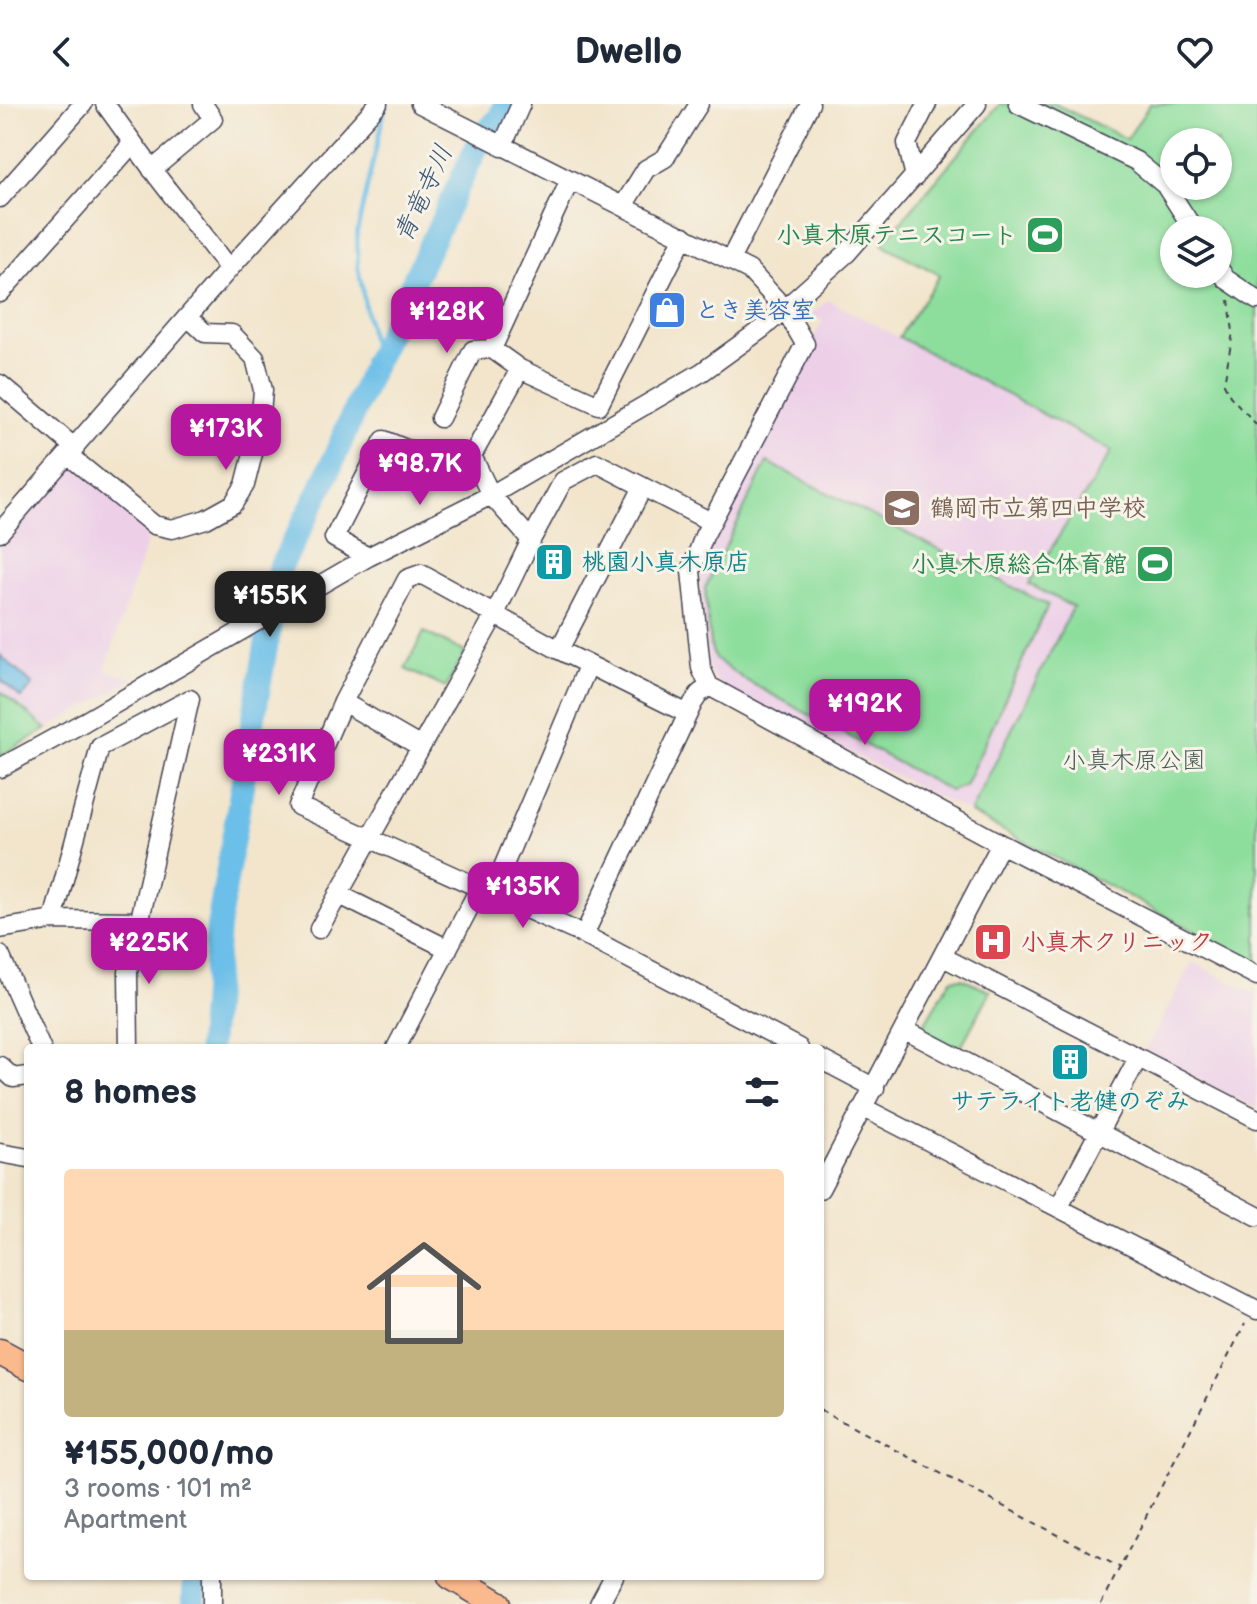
<!DOCTYPE html>
<html lang="en">
<head>
<meta charset="utf-8">
<style>
  body { margin:0; font-family:"Balsamiq Sans","Klee One",sans-serif; background:#f2f2f3; color:#1f2937; height:100vh; display:flex; flex-direction:column; font-size:30px; white-space:nowrap }
  * { box-sizing:border-box; margin:0 }
  p { font-size:26px; color:#747a83 }
  .icon { flex:none; width:44px; height:44px; fill:none; stroke:currentColor; stroke-width:2; stroke-linecap:round; stroke-linejoin:round }
  .map { position:relative; flex:1; overflow:hidden }
  .panel { position:absolute; left:24px; top:940px; width:800px; height:536px; display:flex; flex-direction:column; background:#fff; border-radius:8px; box-shadow:0 2px 6px #0004 }
  .panel>* { flex:none }
  .fabs { position:absolute; left:1160px; top:24px; display:grid; gap:16px }
  .fabs a { display:grid; place-items:center; width:72px; height:72px; border-radius:50%; background:#fff; box-shadow:0 2px 6px #0004; font-size:40px }
  .price { position:absolute; translate:-50% -68px; padding:0 18px; border-radius:16px; background:#b5179e; color:#fff; font-size:26px; line-height:52px; filter:drop-shadow(0 2px 4px #0008) }
  .price::after { content:''; position:absolute; left:50%; top:48px; width:24px; height:18px; margin-left:-12px; background:inherit; clip-path:polygon(0 0,100% 0,50% 100%) }
  .price.active { background:#222; color:#fff }
  ul { padding:0; list-style:none }
  li { display:grid; align-content:center; gap:16px; height:424px; padding:0 40px }
  li+li { border-top:2px solid #e0e1e3 }
  li span { display:grid; place-items:center; height:248px; border-radius:8px; color:#555 }
  li>.icon { margin-inline-start:auto }
  span .icon { width:144px; height:144px; fill:#fffc; stroke-width:1 }
  li b { font-size:34px }
  h2 { display:flex; justify-content:space-between; align-items:center; height:96px; padding:0 40px; font-size:34px }
  header { display:flex; justify-content:space-between; align-items:center; height:104px; padding:0 40px; background:#fff; font-size:36px; font-weight:600 }
  .map>svg:first-child { display:block }
  .built { fill:#edd0e8 }
  .green { fill:#8dde9d; stroke:#58806c; stroke-width:2; fill-rule:evenodd }
  .water { fill:#6cbfe8; stroke:#477092; stroke-width:2 }
  .lines { fill:none; stroke-linecap:round; stroke-linejoin:round }
  .stream { stroke:#6cbfe8; stroke-width:4 }
  .river { stroke:#6cbfe8; stroke-width:24 }
  .minor-casing { stroke:#413f51; stroke-width:21 }
  .highway-casing { stroke:#413f51; stroke-width:29 }
  .path { stroke:#413f51; stroke-width:2; stroke-dasharray:6 6; stroke-linecap:butt }
  .minor { stroke:#fff; stroke-width:18 }
  .highway { stroke:#fbba8d; stroke-width:26 }
  .labels { text-anchor:middle; dominant-baseline:central; stroke-width:6; stroke-linejoin:round; paint-order:stroke }
  .leisure-label { font-size:24px; font-weight:bold; fill:#27864d; stroke:#f7f3e8; text-anchor:end }
  .shop-label { font-size:24px; font-weight:bold; fill:#366cbe; stroke:#f7f3e8; text-anchor:start }
  .education-label { font-size:24px; font-weight:bold; fill:#785e54; stroke:#f7f3e8; text-anchor:start }
  .culture-label { font-size:24px; font-weight:bold; fill:#0d838f; stroke:#f7f3e8; text-anchor:start }
  .park-label { font-size:24px; fill:#425a58; stroke:#f7f3e8 }
  .health-label { font-size:24px; font-weight:bold; fill:#be3a42; stroke:#f7f3e8; text-anchor:start }
  .water-label { font-size:26px; font-style:italic; fill:#3c5978; stroke:#f7f3e8 }
</style>
</head>
<body>
<header><svg class="icon" aria-label="back" viewBox="0 0 24 24"><path d="M15 5l-7 7 7 7"/></svg>Dwello<svg class="icon" aria-label="heart" viewBox="0 0 24 24"><path d="M12 20l-8-8c-3-5 5-10 8-4 3-6 11-1 8 4z"/></svg></header>
<div class="map">
<svg width="1257" height="1500" viewBox="0 0 1257 1500">
  <rect width="100%" height="100%" fill="#f7f3e8"/>
  <filter id="ink" filterUnits="userSpaceOnUse"><feTurbulence type="fractalNoise" baseFrequency=".0125" numOctaves="2"/><feDisplacementMap in="SourceGraphic" scale="16" xChannelSelector="R" yChannelSelector="G"/><feConvolveMatrix kernelMatrix="1 2 1 2 8 2 1 2 1" color-interpolation-filters="sRGB"/></filter>
  <filter id="wash" filterUnits="userSpaceOnUse"><feTurbulence type="fractalNoise" baseFrequency=".006" numOctaves="4" result="noise"/><feDisplacementMap in="SourceGraphic" scale="32" xChannelSelector="R" yChannelSelector="G"/><feGaussianBlur stdDeviation="1.8" result="paint"/><feColorMatrix in="noise" values="0 0 0 0 0 0 0 0 0 0 0 0 0 0 0 0 0 1.4 0 .05"/><feComposite in="paint" operator="in"/></filter>
  <g filter="url(#wash)">
    <rect width="100%" height="100%" fill="#f2e5cc"/>
    <!-- built -->
    <path class="built" d="M 828,196 L 1112,346 L 1029,480 L 1073,503 L 970,709 L 726,586 L 712,571 L 708,561 L 699,462 L 823,216 L 811,211 Z
      M 72,357 L 150,428 L 105,566 L 134,575 L 0,652 L 0,439 Z
      M 1192,858 L 1257,891 L 1257,1005 L 1145,948 Z"/>
    <!-- green -->
    <path class="green" d="M 1000,0 L 1055,0 L 1127,35 L 1150,0 L 1257,0 L 1257,860 L 970,709 L 1073,503 L 1029,480 L 1112,347 L 899,233 L 940,171 L 882,140 ZM 1174,38 L 1218,38 L 1218,82 L 1174,82 ZM 1174,126 L 1218,126 L 1218,170 L 1174,170 Z
      M 767,358 L 1048,501 L 965,682 L 950,687 L 747,577 L 715,555 L 710,540 L 705,484 Z
      M 424,528 L 465,548 L 446,584 L 405,565 Z
      M 0,587 L 47,625 L 0,652 Z
      M 962,874 L 991,887 L 958,948 L 924,932 L 922,924 L 951,875 Z"/>
    <!-- water -->
    <path class="water" d="M 0,551 L 33,581 L 21,594 L 0,575 Z"/>
    <g class="lines">
      <!-- stream -->
      <path class="stream" d="M 375,258 L 358,162 L 357,129 L 386,1"/>
      <!-- river -->
      <path class="river" d="M 209,944 L 218,823 L 279,466 L 324,378 L 375,258 L 481,34 L 500,13 L 505,0
        M 194,1500 L 194,1472"/>
    </g>
  </g>
  <g filter="url(#ink)">
    <g class="lines">
      <defs>
        <path id="minor" d="M 105,0 L 157,72 L 229,165
          M 420,0 L 749,166 L 785,205 L 805,240 L 704,432 L 691,467 L 701,564 L 709,582 L 1001,740 L 1257,872
          M 1018,0 L 1136,57 L 1165,81 L 1194,126
          M 502,43 L 521,0
          M 152,66 L 213,15 L 203,0
          M 915,73 L 907,39 L 927,0
          M 0,94 L 83,0
          M 623,102 L 646,65 L 665,54 L 699,0
          M 730,156 L 810,0
          M 1218,163 L 1226,175 L 1257,196
          M 0,189 L 133,39
          M 492,245 L 570,76
          M 0,280 L 75,344
          M 440,314 L 473,246 L 492,245 L 520,265
          M 68,351 L 154,421 L 172,425 L 206,415 L 233,400 L 245,381 L 260,322 L 263,286 L 255,254 L 232,230 L 205,229 L 188,213
          M 0,428 L 229,165 L 378,0
          M 531,436 L 563,377 L 597,359 L 711,418
          M 368,453 L 334,434 L 384,336 L 450,363 L 472,352 L 520,265 L 599,301 L 684,132
          M 559,546 L 643,383
          M 343,598 L 421,643
          M 688,610 L 559,546 L 421,470 L 407,475 L 343,598 L 298,702 L 584,831 L 799,944
          M 0,664 L 84,618 L 368,453 L 491,391 L 702,268 L 763,224 L 847,149 L 977,0
          M 338,790 L 448,845
          M 53,816 L 100,643 L 190,595 L 128,868 L 129,944
          M 0,825 L 53,816 L 140,817
          M 319,825 L 494,512 L 531,436 L 491,391 L 472,352
          M 584,831 L 693,599 L 699,590 L 709,582
          M 0,851 L 41,944
          M 943,853 L 1257,1015
          M 905,926 L 1257,1112
          M 396,944 L 480,783 L 498,775 L 588,562
          M 820,955 L 875,984
          M 0,962 L 13,974 L 28,972
          M 864,1004 L 1257,1206
          M 0,1049 L 28,1054
          M 820,1085 L 1001,740
          M 1059,1103 L 1138,954
          M 212,1472 L 212,1500
          M 599,1500 L 614,1472"/>
        <path id="highway" d="M 0,1248 L 28,1263
          M 451,1472 L 498,1500"/>
      </defs>
      <!-- minor casing -->
      <use href="#minor" class="minor-casing"/>
      <!-- highway casing -->
      <use href="#highway" class="highway-casing"/>
      <!-- path -->
      <path class="path" d="M 1229,196 L 1233,228 L 1224,280 L 1230,292 L 1257,321
        M 820,1306 L 1121,1464
        M 1101,1500 L 1245,1220"/>
      <!-- minor -->
      <use href="#minor" class="minor"/>
      <!-- highway -->
      <use href="#highway" class="highway"/>
    </g>
  </g>
  <!-- icons -->
  <defs>
    <symbol id="stadium-square" viewBox="-11 -11 22 22"><rect x="-9" y="-9" width="18" height="18" rx="4" fill="#2e9e5b" stroke="#f7f3e8"/><path d="M0-5a6.5 5 0 1 0 0 10a6.5 5 0 1 0 0-10ZM-3.5-1.8h7v3.6h-7Z" fill="#fff"/></symbol>
    <symbol id="shop-square" viewBox="-11 -11 22 22"><rect x="-9" y="-9" width="18" height="18" rx="4" fill="#3f7fe0" stroke="#f7f3e8"/><path d="M-5-2.5h2.3a2.7 3.5 0 0 1 5.4 0H5L5.5 6h-11ZM-1.5-2.5h3a1.5 2.3 0 0 0-3 0Z" fill="#fff"/></symbol>
    <symbol id="school-square" viewBox="-11 -11 22 22"><rect x="-9" y="-9" width="18" height="18" rx="4" fill="#8d6e63" stroke="#f7f3e8"/><path d="M0-5L7-2L0 1L-7-2ZM-4 1L0 2.5L4 1V4Q0 6-4 4Z" fill="#fff"/></symbol>
    <symbol id="building-square" viewBox="-11 -11 22 22"><rect x="-9" y="-9" width="18" height="18" rx="4" fill="#0f9aa8" stroke="#f7f3e8"/><path d="M-4-6H4V6H1V3H-1V6H-4ZM-2.5-4.3h1.7v1.8h-1.7ZM.8-4.3h1.7v1.8H.8ZM-2.5-1h1.7V.8h-1.7ZM.8-1h1.7V.8H.8Z" fill="#fff"/></symbol>
    <symbol id="hospital-square" viewBox="-11 -11 22 22"><rect x="-9" y="-9" width="18" height="18" rx="4" fill="#e0444e" stroke="#f7f3e8"/><path d="M-5-5h3v3.5h4V-5h3V5h-3V1.5h-4V5h-3Z" fill="#fff"/></symbol>
  </defs>
  <g fill-rule="evenodd">
    <use href="#stadium-square" x="1023" y="109" width="44" height="44"/>
    <use href="#shop-square" x="645" y="184" width="44" height="44"/>
    <use href="#school-square" x="880" y="382" width="44" height="44"/>
    <use href="#building-square" x="532" y="436" width="44" height="44"/>
    <use href="#stadium-square" x="1133" y="438" width="44" height="44"/>
    <use href="#hospital-square" x="971" y="816" width="44" height="44"/>
    <use href="#building-square" x="1048" y="936" width="44" height="44"/>
  </g>
  <g class="labels">
    <!-- leisure labels -->
    <g class="leisure-label">
      <text x="1017" y="131">小真木原テニスコート</text>
      <text x="1127" y="460">小真木原総合体育館</text>
    </g>
    <!-- shop labels -->
    <g class="shop-label">
      <text x="695" y="206">とき美容室</text>
    </g>
    <!-- education labels -->
    <g class="education-label">
      <text x="930" y="404">鶴岡市立第四中学校</text>
    </g>
    <!-- culture labels -->
    <g class="culture-label">
      <text x="582" y="458">桃園小真木原店</text>
      <text x="1070" y="997" text-anchor="middle">サテライト老健のぞみ</text>
    </g>
    <!-- park labels -->
    <g class="park-label">
      <text x="1134" y="656">小真木原公園</text>
    </g>
    <!-- health labels -->
    <g class="health-label">
      <text x="1021" y="838">小真木クリニック</text>
    </g>
    <!-- water labels -->
    <g class="water-label">
      <text transform="translate(424 90) rotate(-65)">青竜寺川</text>
    </g>
  </g>
</svg>
<div class="fabs">
<a><svg class="icon" aria-label="locate" viewBox="0 0 24 24"><circle cx="12" cy="12" r="6"/><path d="M12 2v4M12 18v4M2 12h4M18 12h4"/></svg></a>
<a><svg class="icon" aria-label="layers" viewBox="0 0 24 24"><path d="M12 4l9 5-9 5-9-5zM3 14l9 5 9-5"/></svg></a>
</div>
<b class="price" style="left:447px;top:251px">¥128K</b>
<b class="price" style="left:226px;top:368px">¥173K</b>
<b class="price" style="left:420px;top:403px">¥98.7K</b>
<b class="price active" style="left:270px;top:535px">¥155K</b>
<b class="price" style="left:865px;top:643px">¥192K</b>
<b class="price" style="left:279px;top:693px">¥231K</b>
<b class="price" style="left:523px;top:826px">¥135K</b>
<b class="price" style="left:149px;top:882px">¥225K</b>
<section class="panel">
<h2>8 homes<svg class="icon" aria-label="filters" viewBox="0 0 24 24"><path d="M4 7h16M4 17h16"/><circle cx="9" cy="7" r="2"/><circle cx="15" cy="17" r="2"/></svg></h2>
<ul>
<li><span style="background:linear-gradient(#ffd9b3 65%,#c2b280 0)"><svg class="icon" aria-label="home" viewBox="0 0 24 24"><path d="M3 11l9-7 9 7M6 9v11h12V9"/></svg></span><div><b>¥155,000/mo</b><p>3 rooms · 101 m²</p><p>Apartment</p></div></li>
</ul>
</section>
</div>
</body>
</html>
